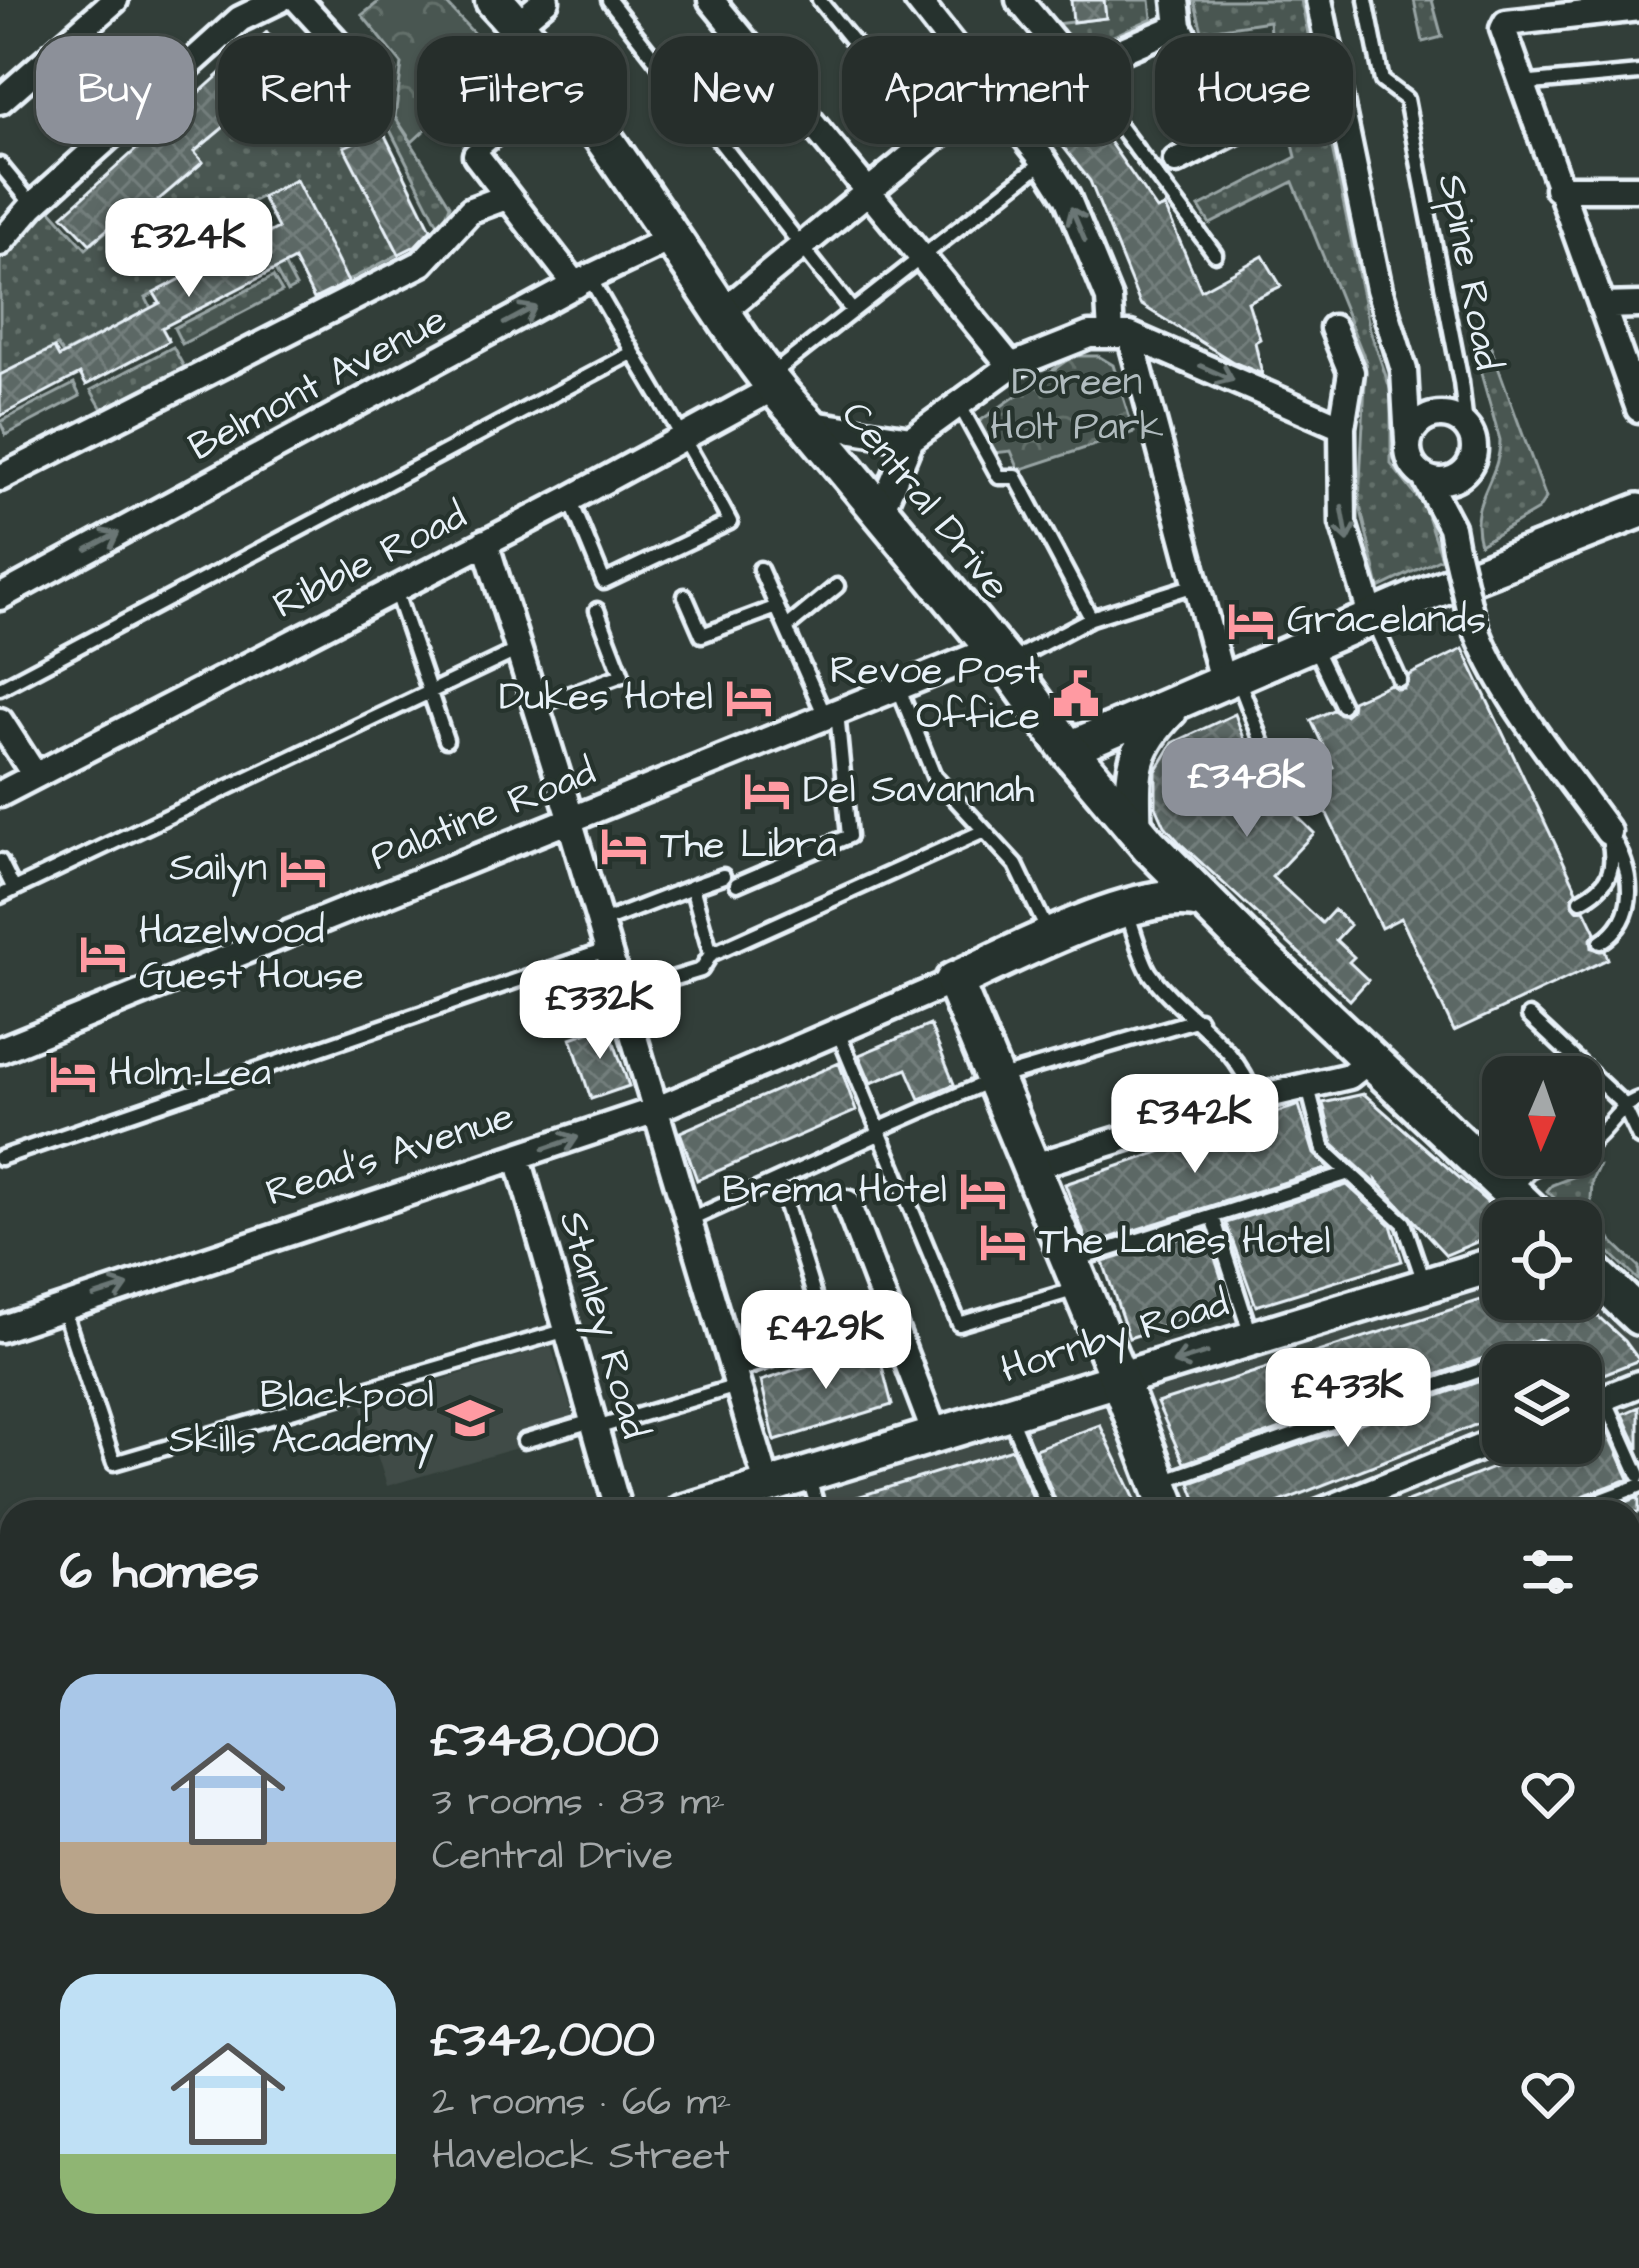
<!DOCTYPE html>
<html lang="en">
<head>
<meta charset="utf-8">
<style>
  body { margin:0; font-family:"Architects Daughter",sans-serif; background:#323a37; color:#f1f3f6; height:100vh; display:flex; flex-direction:column; font-size:45px; white-space:nowrap }
  * { box-sizing:border-box; margin:0 }
  p { font-size:39px; color:#a4a8a9 }
  .icon { flex:none; width:66px; height:66px; fill:none; stroke:currentColor; stroke-width:2; stroke-linecap:round; stroke-linejoin:round }
  .map { position:relative; flex:1; overflow:hidden }
  .side { position:absolute; left:0px; top:1500px; width:1641px; height:768px; display:flex; flex-direction:column; background:#262e2b; border-radius:36px 36px 0 0; box-shadow:0 3px 9px #0004,0 0 0 3px #424a47 }
  .side>* { flex:none }
  .hud { position:absolute; left:36px; top:36px; width:1569px; height:108px; display:flex; gap:24px }
  .needle { width:78px; rotate:182deg }
  .tools { position:absolute; left:1482px; top:1056px; display:grid; gap:24px }
  .tools a { display:grid; place-items:center; width:120px; height:120px; border-radius:24px; background:#262e2b; box-shadow:0 3px 9px #0004,0 0 0 3px #424a47; font-size:60px }
  .price { position:absolute; translate:-50% -102px; padding:0 27px; border-radius:24px; background:#fff; color:#222; font-size:39px; line-height:78px; filter:drop-shadow(0 3px 6px #0008) }
  .price::after { content:''; position:absolute; left:50%; top:72px; width:36px; height:27px; margin-left:-18px; background:inherit; clip-path:polygon(0 0,100% 0,50% 100%) }
  .price.current { background:#8c9099; color:#fff }
  ul { padding:0; list-style:none }
  li { display:flex; align-items:center; gap:36px; height:300px; padding:0 60px }
  li span { display:grid; place-items:center; flex:none; width:336px; height:240px; border-radius:36px; color:#555 }
  li>.icon { margin-inline-start:auto }
  span .icon { width:144px; height:144px; fill:#fffc; stroke-width:1 }
  li b { font-size:51px }
  h2 { display:flex; justify-content:space-between; align-items:center; height:144px; padding:0 60px; font-size:51px }
  .pill { padding:0 42px; border-radius:36px; background:#262e2b; box-shadow:0 3px 9px #0004,0 0 0 3px #424a47; font-size:42px; line-height:108px }
  .pill.current { background:#8c9099; color:#fff }
  .map>svg:first-child { display:block }
  .built { fill:#3f4b46; fill-rule:evenodd }
  .grass { fill:url(#grass-dots); stroke:#98a4a4; stroke-width:3 }
  .park { fill:url(#park-crowns); stroke:#98a4a4; stroke-width:3 }
  .building { fill:url(#building-cross-hatch); stroke:#e8f1f8; stroke-width:3 }
  .lines { fill:none; stroke-linecap:round; stroke-linejoin:round }
  .lane-casing { stroke:#e8f1f8; stroke-width:21 }
  .street-casing { stroke:#e8f1f8; stroke-width:33 }
  .secondary-casing { stroke:#e8f1f8; stroke-width:42 }
  .primary-casing { stroke:#e8f1f8; stroke-width:45 }
  .lane { stroke:#26332d; stroke-width:12 }
  .street { stroke:#26332d; stroke-width:24 }
  .secondary { stroke:#26332d; stroke-width:33 }
  .primary { stroke:#26332d; stroke-width:36 }
  .street-bridge-casing { stroke:#e8f1f8; stroke-width:33; stroke-linecap:butt }
  .street-bridge { stroke:#26332d; stroke-width:24 }
  .oneway { stroke:#6a7674 }
  .labels { text-anchor:middle; dominant-baseline:central; stroke-width:9; stroke-linejoin:round; paint-order:stroke }
  .street-label { font-size:39px; fill:#e8f1f8; stroke:#26332d }
  .park-label { font-size:39px; fill:#b0bbbe; stroke:#26332d }
  .poi-label { font-size:39px; fill:#e8f1f8; stroke:#26332d; text-anchor:start }
</style>
</head>
<body>
<div class="map">
<svg width="1639" height="2268" viewBox="0 0 1639 2268">
  <defs>
    <pattern id="grass-dots" width="8" height="8" patternUnits="userSpaceOnUse" patternTransform="scale(3)"><rect width="8" height="8" fill="#495651"/><path d="M2 2h.1M6 6h.1" fill="none" stroke="#636f6b" stroke-width="1.8" stroke-linecap="round"/></pattern>
    <pattern id="park-crowns" width="20" height="18" patternUnits="userSpaceOnUse" patternTransform="scale(3)"><rect width="20" height="18" fill="#495651"/><path d="M2 6a3 3 0 1 1 6 0M12 15a3 3 0 1 1 6 0" fill="none" stroke="#636f6b"/></pattern>
    <pattern id="building-cross-hatch" width="8" height="8" patternUnits="userSpaceOnUse" patternTransform="scale(3)"><rect width="8" height="8" fill="#5c6865"/><path d="M0 0l8 8M0 8l8-8" fill="none" stroke="#737e7c"/></pattern>
  </defs>
  <rect width="100%" height="100%" fill="#323e39"/>
  <filter id="ink" filterUnits="userSpaceOnUse"><feTurbulence type="fractalNoise" baseFrequency=".00833" numOctaves="2"/><feDisplacementMap in="SourceGraphic" scale="24" xChannelSelector="R" yChannelSelector="G"/><feConvolveMatrix kernelMatrix="1 2 1 2 8 2 1 2 1" color-interpolation-filters="sRGB"/></filter>
  <g filter="url(#ink)">
    <!-- built -->
    <path class="built" d="M 1503,1267 L 1503,1299 L 1581,1299 L 1581,1271 L 1639,1324 L 1639,2268 L 388,2268 L 382,2256 L 1629,2256 L 1629,1512 L 719,1512 ZM 1503,1365 L 1581,1365 L 1581,1443 L 1503,1443 Z
      M 551,1346 L 578,1430 L 387,1486 L 361,1405 Z"/>
    <!-- grass -->
    <path class="grass" d="M 1104,0 L 1150,0 L 1152,18 L 1070,56 L 1047,25 L 1106,18 Z
      M 1194,0 L 1301,0 L 1370,330 L 1391,391 L 1391,464 L 1424,506 L 1441,558 L 1379,588 L 1359,501 L 1366,362 L 1293,182 L 1210,224 L 1199,207 L 1296,157 L 1272,58 L 1269,21 L 1202,31 Z
      M 1414,0 L 1432,0 L 1442,37 L 1423,42 Z
      M 290,59 C 335,117 365,189 399,254 L 347,281 L 295,180 L 251,202 L 296,287 L 287,292 L 258,239 L 146,298 L 151,308 L 63,354 L 57,346 L 0,375 L 0,243 L 40,198 L 86,249 L 135,206 L 142,213 L 202,161 L 194,152 L 254,102 L 248,94 Z
      M 395,117 L 450,205 L 441,230 L 386,122 Z
      M 273,277 L 282,292 L 182,344 L 174,328 Z
      M 1486,334 L 1546,498 L 1538,510 L 1480,544 C 1467,500 1500,481 1500,440 L 1471,338 Z
      M 173,347 L 184,367 L 102,409 L 91,390 Z
      M 74,384 L 80,396 L 6,435 L 0,422 Z
      M 1598,1167 L 1592,1180 L 1590,1220 L 1639,1267 L 1639,1281 L 1547,1191 L 1552,1185 Z"/>
    <!-- park -->
    <path class="park" d="M 381,0 L 443,0 L 499,61 L 412,142 L 395,117 L 402,64 L 362,15 Z
      M 1073,356 L 1098,356 L 1113,365 L 1134,432 L 1019,470 L 1011,451 L 994,453 L 977,423 Z"/>
    <!-- building -->
    <path class="building" d="M 1071,0 L 1104,0 L 1106,18 L 1073,22 Z
      M 267,32 L 290,59 L 248,94 L 254,102 L 194,152 L 203,162 L 142,214 L 135,206 L 90,244 L 63,215 Z
      M 358,50 L 379,51 L 396,69 L 394,88 L 371,107 L 431,229 L 415,246 L 399,254 L 344,147 L 355,142 L 318,97 L 337,82 L 342,64 L 352,61 Z
      M 1078,97 L 1157,210 L 1165,207 L 1201,290 L 1263,256 L 1281,286 L 1248,302 L 1260,339 L 1255,342 L 1262,374 L 1233,362 L 1140,304 L 1090,181 L 1039,116 Z
      M 296,180 L 348,282 L 314,299 L 294,260 L 162,328 L 169,341 L 86,385 L 80,374 L 0,416 L 0,375 L 54,348 L 59,357 L 160,303 L 154,293 L 278,228 L 262,197 Z
      M 1463,649 L 1577,890 L 1572,904 L 1577,910 L 1585,909 L 1596,932 L 1591,939 L 1592,948 L 1605,951 L 1608,959 L 1454,1031 L 1401,918 L 1381,928 L 1310,778 L 1333,767 L 1311,720 L 1333,710 L 1345,715 L 1351,710 L 1352,701 L 1390,684 L 1397,689 L 1404,688 L 1409,675 Z
      M 1235,714 L 1259,779 L 1314,833 L 1272,877 L 1322,923 L 1334,910 L 1350,925 L 1336,940 L 1354,957 L 1349,962 L 1368,980 L 1350,1000 L 1181,844 L 1165,826 L 1156,806 L 1156,771 L 1173,743 Z
      M 608,1025 L 629,1086 L 591,1099 L 571,1038 Z
      M 930,1025 L 954,1084 L 920,1099 L 907,1069 L 871,1083 L 859,1055 Z
      M 839,1063 L 856,1111 L 697,1180 L 680,1132 Z
      M 1364,1094 L 1503,1216 L 1503,1231 L 1446,1255 L 1377,1181 L 1378,1185 L 1333,1144 L 1323,1103 Z
      M 1299,1105 L 1314,1154 L 1329,1168 L 1088,1245 L 1065,1184 Z
      M 1347,1185 L 1391,1225 L 1402,1261 L 1256,1306 L 1226,1223 Z
      M 1206,1230 L 1230,1305 L 1129,1338 L 1103,1262 Z
      M 1503,1293 L 1503,1299 L 1579,1299 L 1625,1341 L 1639,1360 L 1581,1383 L 1581,1365 L 1557,1365 L 1549,1342 L 1538,1339 L 1184,1463 L 1157,1403 Z
      M 876,1343 L 892,1405 L 775,1441 L 761,1381 Z
      M 1503,1373 L 1503,1414 L 1255,1512 L 1201,1512 L 1190,1483 Z
      M 1639,1407 L 1639,1449 L 1623,1414 Z
      M 1604,1422 L 1629,1479 L 1566,1502 L 1560,1512 L 1382,1512 L 1556,1443 L 1589,1443 L 1584,1431 Z
      M 1100,1425 L 1141,1512 L 1060,1512 L 1035,1449 Z
      M 1012,1449 L 1039,1512 L 829,1512 L 828,1506 Z
      M 1639,1497 L 1639,1512 L 1600,1512 Z"/>
    <g class="lines">
      <defs>
        <path id="lane" d="M 609,0 L 851,309
          M 819,0 L 931,138
          M 1366,0 L 1382,81 L 1406,99 L 1461,382 L 1466,426
          M 1077,70 L 1215,254
          M 1521,84 L 1639,73
          M 476,155 L 542,99
          M 0,165 L 32,204
          M 771,375 L 1043,162
          M 960,406 L 999,477 L 1016,477 L 1091,618
          M 570,499 L 604,582 L 730,522 C 686,439 636,360 590,278
          M 760,569 L 825,716
          M 395,590 L 446,740
          M 685,596 L 702,635 L 777,607
          M 1372,619 L 1399,679
          M 786,628 L 837,586
          M 1314,647 L 1342,705
          M 1008,662 L 1091,618 L 1195,585
          M 1238,679 L 1280,788
          M 898,687 L 934,776 L 1016,865 L 1048,932
          M 0,688 L 632,353
          M 537,706 L 622,675 L 597,610
          M 0,861 L 14,889
          M 737,884 L 849,836 L 837,712
          M 692,887 L 723,876
          M 0,896 L 518,650
          M 1581,900 C 1609,885 1616,870 1609,839
          M 1126,910 C 1133,927 1141,960 1150,973 C 1181,1016 1236,1042 1254,1097
          M 602,922 L 692,887 L 711,954 L 701,970 L 622,994
          M 1601,942 C 1639,918 1635,871 1609,833
          M 711,954 L 984,831
          M 1529,1016 L 1623,1104 L 1639,1138
          M 838,1032 L 959,1324 L 1080,1288
          M 1308,1087 L 1324,1150 L 1404,1223 L 1425,1285
          M 880,1129 L 994,1079 L 1199,1019
          M 1581,1149 C 1606,1136 1615,1107 1639,1099
          M 0,1158 L 609,949
          M 778,1180 L 828,1340
          M 1512,1190 L 1530,1171 L 1561,1155
          M 1213,1217 L 1252,1338
          M 688,1221 L 881,1133
          M 1076,1260 L 1349,1173
          M 63,1309 L 114,1463 L 567,1330
          M 734,1372 L 869,1327
          M 1605,1399 L 1639,1475
          M 1009,1415 L 1050,1512
          M 596,1428 L 737,1386
          M 524,1441 L 592,1421
          M 809,1479 L 819,1512
          M 1163,1481 L 1541,1349 L 1547,1365
          M 1570,1512 L 1639,1486
          M 1629,1679 L 1639,1675
          M 66,2256 L 67,2268
          M 0,2262 L 16,2261 L 16,2268
          M 272,2268 L 268,2260 L 277,2256
          M 946,2268 L 972,2256"/>
        <path id="street" d="M 298,0 L 342,48
          M 711,0 L 1011,366
          M 917,0 L 1044,161 L 1067,197 L 1109,299 L 1111,334
          M 1176,0 L 1179,26 L 1231,133
          M 1319,0 L 1379,289 L 1404,370 L 1408,441
          M 1639,8 L 1506,23 L 1503,29 L 1639,409
          M 516,25 L 546,0
          M 1097,61 L 1179,26
          M 0,101 L 115,0
          M 476,155 L 576,285
          M 1176,161 L 1252,122
          M 1557,188 L 1639,188
          M 0,243 L 33,205 L 240,19 L 279,0
          M 1603,306 L 1639,305
          M 722,312 L 932,139 L 980,109 L 1001,109 L 1077,70 L 1019,0
          M 1333,328 L 1351,372 L 1342,427 L 1343,523 L 1372,618
          M 1130,335 L 1223,684
          M1408 448a33 33 0 1 1 66 0a33 33 0 1 1-66 0Z
          M 807,423 L 911,439
          M 1424,476 L 1451,527 L 1455,549
          M 0,478 L 422,263 L 471,210 L 506,197
          M 880,513 L 911,439 L 1011,366 L 1089,335 L 1130,335 L 1342,427
          M 485,542 L 571,818
          M 0,597 L 590,277 L 672,238
          M 1469,608 C 1492,688 1560,764 1608,832
          M 0,721 L 34,774
          M 0,794 L 570,499 L 772,389
          M 569,819 L 768,1487
          M 0,1050 L 993,649
          M 518,1158 L 619,1512
          M 1031,1167 L 1255,1098 L 1349,1076 L 1372,1058
          M 847,1203 L 936,1437
          M 0,1329 L 653,1111 L 954,981
          M 1581,1407 L 1639,1384
          M 1320,1512 L 1503,1438
          M 0,1543 L 12,1540
          M 1629,1585 L 1639,1582
          M 174,2256 L 174,2268
          M 382,2256 L 388,2268
          M 787,2256 L 792,2268
          M 1461,2256 L 1463,2268
          M 1360,2268 L 1386,2256"/>
        <path id="secondary" d="M 1068,749 L 1429,593 L 1639,511
          M 1134,829 C 1133,773 1129,751 1170,710
          M 683,1512 L 1503,1262
          M 0,1720 L 12,1716
          M 605,2268 L 630,2256"/>
        <path id="primary" d="M 494,0 C 572,85 632,180 697,275 C 732,327 763,379 807,423 L 1006,663 L 1068,749 L 1149,845 L 1246,942 L 1541,1221
          M 1581,1261 L 1639,1316
          M 1170,1512 L 1119,1379 L 954,981 C 1013,955 1144,883 1204,901
          M 1629,1790 L 1639,1786"/>
      </defs>
      <!-- lane casing -->
      <use href="#lane" class="lane-casing"/>
      <!-- street casing -->
      <use href="#street" class="street-casing"/>
      <!-- secondary casing -->
      <use href="#secondary" class="secondary-casing"/>
      <!-- primary casing -->
      <use href="#primary" class="primary-casing"/>
      <!-- lane -->
      <use href="#lane" class="lane"/>
      <!-- street -->
      <use href="#street" class="street"/>
      <!-- secondary -->
      <use href="#secondary" class="secondary"/>
      <!-- primary -->
      <use href="#primary" class="primary"/>
      <defs>
        <path id="street-bridge" d="M 1455,549 L 1469,608"/>
      </defs>
      <!-- street-bridge casing -->
      <use href="#street-bridge" class="street-bridge-casing"/>
      <!-- street-bridge -->
      <use href="#street-bridge" class="street-bridge"/>
    </g>
    <!-- one-way arrows -->
    <defs><path id="oneway-shaft" d="M-6 0H5M1.5-3L5.5 0L1.5 3" fill="none" stroke-width="1.6" stroke-linecap="round" stroke-linejoin="round" transform="scale(3)"/></defs>
    <g class="oneway">
      <use href="#oneway-shaft" transform="translate(1078 224) rotate(-113)"/>
      <use href="#oneway-shaft" transform="translate(520 315) rotate(-28)"/>
      <use href="#oneway-shaft" transform="translate(1217 373) rotate(24)"/>
      <use href="#oneway-shaft" transform="translate(1345 524) rotate(80)"/>
      <use href="#oneway-shaft" transform="translate(103 541) rotate(-28)"/>
      <use href="#oneway-shaft" transform="translate(561 1143) rotate(-19)"/>
      <use href="#oneway-shaft" transform="translate(111 1291) rotate(-18)"/>
      <use href="#oneway-shaft" transform="translate(1190 1358) rotate(163)"/>
    </g>
  </g>
  <!-- icons -->
  <defs>
    <symbol id="hotel-bare" viewBox="-9 -9 18 18"><path d="M-6-4.5h1.5V1H6V5H4.5V3h-9V5H-6ZM-4 0a1.8 1.8 0 1 1 3.6 0ZM.5 0V-2.5h3Q6-2.5 6 0Z" fill="#ff9aa2" stroke="#26332d" stroke-width="2.5" paint-order="stroke"/></symbol>
    <symbol id="civic-bare" viewBox="-9 -9 18 18"><path d="M-.6-6.5H3V-4.5H.6V-3L4-1V1h2V6H-6V1h2V-1L-.6-3ZM-1.2 2.5V6h2.4V2.5Z" fill="#ff9aa2" stroke="#26332d" stroke-width="2.5" paint-order="stroke"/></symbol>
    <symbol id="school-bare" viewBox="-9 -9 18 18"><path d="M0-5L7-2L0 1L-7-2ZM-4 1L0 2.5L4 1V4Q0 6-4 4Z" fill="#ff9aa2" stroke="#26332d" stroke-width="2.5" paint-order="stroke"/></symbol>
  </defs>
  <g fill-rule="evenodd">
    <use href="#hotel-bare" x="1218" y="588" width="66" height="66"/>
    <use href="#civic-bare" x="1043" y="661" width="66" height="66"/>
    <use href="#hotel-bare" x="716" y="665" width="66" height="66"/>
    <use href="#hotel-bare" x="734" y="758" width="66" height="66"/>
    <use href="#hotel-bare" x="591" y="813" width="66" height="66"/>
    <use href="#hotel-bare" x="270" y="836" width="66" height="66"/>
    <use href="#hotel-bare" x="70" y="921" width="66" height="66"/>
    <use href="#hotel-bare" x="40" y="1041" width="66" height="66"/>
    <use href="#hotel-bare" x="950" y="1158" width="66" height="66"/>
    <use href="#hotel-bare" x="970" y="1209" width="66" height="66"/>
    <use href="#school-bare" x="437" y="1385" width="66" height="66"/>
  </g>
  <g class="labels">
    <!-- street labels -->
    <g class="street-label">
      <text transform="translate(1469 272) rotate(79)">Spine Road</text>
      <text transform="translate(318 384) rotate(-28)">Belmont Avenue</text>
      <text transform="translate(925 501) rotate(51)">Central Drive</text>
      <text transform="translate(370 561) rotate(-27)">Ribble Road</text>
      <text transform="translate(483 815) rotate(-22)">Palatine Road</text>
      <text transform="translate(390 1155) rotate(-18)">Read's Avenue</text>
      <text transform="translate(603 1325) rotate(74)">Stanley Road</text>
      <text transform="translate(1115 1337) rotate(-17)">Hornby Road</text>
    </g>
    <!-- park labels -->
    <g class="park-label">
      <text x="1077" y="383">Doreen<tspan x="1077" dy="45">Holt Park</tspan></text>
    </g>
    <!-- poi labels -->
    <g class="poi-label">
      <text x="1287" y="621">Gracelands</text>
      <text x="1040" y="672" text-anchor="end">Revoe Post<tspan x="1040" dy="45">Office</tspan></text>
      <text x="713" y="698" text-anchor="end">Dukes Hotel</text>
      <text x="803" y="791">Del Savannah</text>
      <text x="660" y="846">The Libra</text>
      <text x="267" y="869" text-anchor="end">Sailyn</text>
      <text x="139" y="932">Hazelwood<tspan x="139" dy="45">Guest House</tspan></text>
      <text x="109" y="1074">Holm-Lea</text>
      <text x="947" y="1191" text-anchor="end">Brema Hotel</text>
      <text x="1039" y="1242">The Lanes Hotel</text>
      <text x="434" y="1396" text-anchor="end">Blackpool<tspan x="434" dy="45">Skills Academy</tspan></text>
    </g>
  </g>
</svg>
<div class="tools">
<a><svg class="needle" viewBox="-14 -14 28 28"><path d="M0-13l5 13h-10z" fill="#e53935"/><path d="M0 13l5-13h-10z" fill="#a4a8a9"/></svg></a>
<a><svg class="icon" aria-label="locate" viewBox="0 0 24 24"><circle cx="12" cy="12" r="6"/><path d="M12 2v4M12 18v4M2 12h4M18 12h4"/></svg></a>
<a><svg class="icon" aria-label="layers" viewBox="0 0 24 24"><path d="M12 4l9 5-9 5-9-5zM3 14l9 5 9-5"/></svg></a>
</div>
<b class="price" style="left:189px;top:300px">£324K</b>
<b class="price current" style="left:1247px;top:840px">£348K</b>
<b class="price" style="left:600px;top:1062px">£332K</b>
<b class="price" style="left:1195px;top:1176px">£342K</b>
<b class="price" style="left:826px;top:1392px">£429K</b>
<b class="price" style="left:1348px;top:1450px">£433K</b>
<div class="hud">
<a class="pill current">Buy</a>
<a class="pill">Rent</a>
<a class="pill">Filters</a>
<a class="pill">New</a>
<a class="pill">Apartment</a>
<a class="pill">House</a>
</div>
<section class="side">
<h2>6 homes<svg class="icon" aria-label="filters" viewBox="0 0 24 24"><path d="M4 7h16M4 17h16"/><circle cx="9" cy="7" r="2"/><circle cx="15" cy="17" r="2"/></svg></h2>
<ul>
<li><span style="background:linear-gradient(#a9c7e8 70%,#b9a48a 0)"><svg class="icon" aria-label="home" viewBox="0 0 24 24"><path d="M3 11l9-7 9 7M6 9v11h12V9"/></svg></span><div><b>£348,000</b><p>3 rooms · 83 m²</p><p>Central Drive</p></div><svg class="icon" aria-label="heart" viewBox="0 0 24 24"><path d="M12 20l-8-8c-3-5 5-10 8-4 3-6 11-1 8 4z"/></svg></li>
<li><span style="background:linear-gradient(#bfe0f5 75%,#8fb573 0)"><svg class="icon" aria-label="home" viewBox="0 0 24 24"><path d="M3 11l9-7 9 7M6 9v11h12V9"/></svg></span><div><b>£342,000</b><p>2 rooms · 66 m²</p><p>Havelock Street</p></div><svg class="icon" aria-label="heart" viewBox="0 0 24 24"><path d="M12 20l-8-8c-3-5 5-10 8-4 3-6 11-1 8 4z"/></svg></li>
</ul>
</section>
</div>
</body>
</html>
